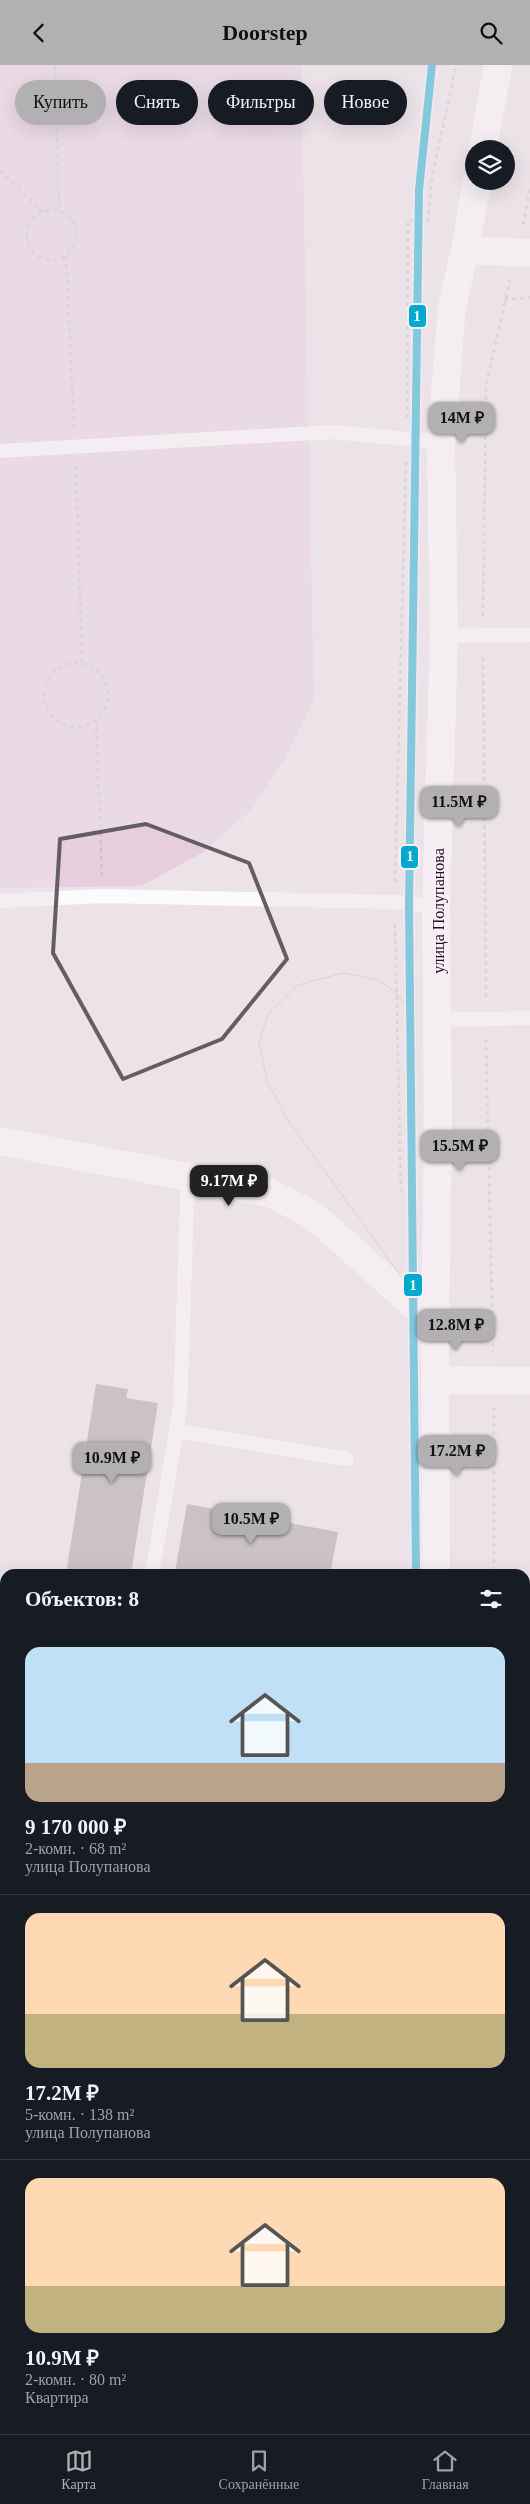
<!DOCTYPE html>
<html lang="ru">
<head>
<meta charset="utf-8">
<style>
  body { margin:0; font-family:"Times New Roman",serif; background:#20242c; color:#f1f3f6; height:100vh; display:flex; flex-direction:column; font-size:19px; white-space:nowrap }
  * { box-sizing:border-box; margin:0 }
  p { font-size:16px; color:#9ea1a6 }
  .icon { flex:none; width:28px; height:28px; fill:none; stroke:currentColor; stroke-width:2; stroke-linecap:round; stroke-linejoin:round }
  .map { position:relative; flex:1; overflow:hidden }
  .panel { position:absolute; left:0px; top:1504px; width:530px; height:866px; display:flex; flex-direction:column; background:#171b24; border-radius:15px 15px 0 0; box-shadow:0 5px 20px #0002 }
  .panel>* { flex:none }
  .hud { position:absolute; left:15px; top:15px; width:500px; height:45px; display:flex; gap:10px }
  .controls { position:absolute; left:465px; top:75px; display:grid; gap:10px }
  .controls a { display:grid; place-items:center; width:50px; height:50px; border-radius:50%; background:#171b24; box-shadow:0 5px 20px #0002; font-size:25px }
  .price { position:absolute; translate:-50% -42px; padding:0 11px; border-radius:10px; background:#b2b0b3; color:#111; font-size:16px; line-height:32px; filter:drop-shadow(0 1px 2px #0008) }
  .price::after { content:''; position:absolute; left:50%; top:30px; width:15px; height:11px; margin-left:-8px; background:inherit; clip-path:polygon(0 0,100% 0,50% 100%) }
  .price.active { background:#222; color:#fff }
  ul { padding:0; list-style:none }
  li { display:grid; align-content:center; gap:10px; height:265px; padding:0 25px }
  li+li { border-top:1px solid #363941 }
  li span { display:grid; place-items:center; height:155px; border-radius:15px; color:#555 }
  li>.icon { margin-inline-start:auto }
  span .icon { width:90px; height:90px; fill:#fffc; stroke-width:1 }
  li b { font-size:21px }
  h2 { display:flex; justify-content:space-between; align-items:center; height:60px; padding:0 25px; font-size:21px }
  .pill { padding:0 18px; border-radius:22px; background:#171b24; box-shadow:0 5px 20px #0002; font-size:18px; line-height:45px }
  .pill.active { background:#b2b0b3; color:#111 }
  header { display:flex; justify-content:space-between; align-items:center; height:65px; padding:0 25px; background:#b2b0b3; color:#111; font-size:22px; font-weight:700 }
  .tabs { display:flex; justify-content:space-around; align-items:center; height:70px; border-top:1px solid #363941; background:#171b24; font-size:14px; color:#9ea1a6 }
  .tabs a { display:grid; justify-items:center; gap:2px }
  .tabs .active { color:#b2b0b3 }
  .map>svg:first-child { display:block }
  .green { fill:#e6cedd }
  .building { fill:#a19a9e }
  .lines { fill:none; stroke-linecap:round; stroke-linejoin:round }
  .path { stroke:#c8c6c8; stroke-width:3; stroke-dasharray:4 4; stroke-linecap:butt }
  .service { stroke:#fcfbfc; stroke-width:14 }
  .minor { stroke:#fcfbfc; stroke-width:28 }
  .tertiary { stroke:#fcfbfc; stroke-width:28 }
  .tram { stroke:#c1bec0; stroke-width:1 }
  .tram-1-casing { stroke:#feecf7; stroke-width:11 }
  .tram-1 { stroke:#00a9ce; stroke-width:8 }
  .marked { fill:none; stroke:#645e62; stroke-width:4; stroke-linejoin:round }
  .labels { text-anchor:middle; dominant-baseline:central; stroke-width:5; stroke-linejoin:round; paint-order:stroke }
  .street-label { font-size:16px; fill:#1b1619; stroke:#feecf7 }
  .line-badge { stroke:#feecf7; stroke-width:2 }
  .badge-label { font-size:14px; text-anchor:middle; font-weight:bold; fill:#fff }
</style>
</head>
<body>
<header><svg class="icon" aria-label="back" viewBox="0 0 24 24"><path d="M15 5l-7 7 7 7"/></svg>Doorstep<svg class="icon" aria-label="search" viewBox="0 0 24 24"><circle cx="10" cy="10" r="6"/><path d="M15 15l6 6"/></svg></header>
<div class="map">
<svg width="530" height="2369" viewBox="0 0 530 2369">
  <rect width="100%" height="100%" fill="#ece3e9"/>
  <!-- green -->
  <path class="green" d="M 0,0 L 301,0 L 314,634 L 286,692 L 251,745 L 202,788 L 141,821 L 0,823 Z
    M 0,2323 L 5,2324 L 5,2365 L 145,2365 L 145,2369 L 0,2369 Z
    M 166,2365 L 225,2365 L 231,2369 L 166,2369 Z"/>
  <!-- building -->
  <path class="building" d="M 96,1319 L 128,1324 L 126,1333 L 158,1338 L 131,1509 L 66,1509 Z
    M 187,1439 L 338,1467 L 330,1509 L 175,1507 Z
    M 4,1897 L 5,1897 L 5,1996 L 0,1996 L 0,1922 Z"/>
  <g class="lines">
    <!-- path -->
    <path class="path" d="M 55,0 L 59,146
      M 0,106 L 43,147
      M27 170a25 25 0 1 1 50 0a25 25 0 1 1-50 0Z
      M 523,160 L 530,123
      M 66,191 L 74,362
      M 504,235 L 530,232
      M 407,353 L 408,155 L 428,155 L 432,113 L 456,0
      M 76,401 L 82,598
      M 483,551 L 486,320 L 510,215
      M 483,592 L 486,933
      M44 630a32 32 0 1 1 64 0a32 32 0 1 1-64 0Z
      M 96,655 L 102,811
      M 395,817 L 406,394
      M 395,859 L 401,1127
      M 486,974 L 493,1288
      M 494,1342 L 494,1509
      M 490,2365 L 490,2369"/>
    <!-- service -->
    <path class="service" d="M 0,386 L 332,367 L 441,377
      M 444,571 L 530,570
      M 0,836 L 103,831 L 394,837 L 436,841
      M 438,955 L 530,953
      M 176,1366 L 347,1394
      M 152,1509 L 180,1343 L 188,1112
      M 0,2032 L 5,2034"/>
    <!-- minor -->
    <path class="minor" d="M 465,185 L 530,188
      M 0,1076 L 270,1128 L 313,1150 L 435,1259
      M 436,1315 L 530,1316"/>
    <!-- tertiary -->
    <path class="tertiary" d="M 483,84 L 498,0
      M 436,1509 L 435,1259 L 438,1072 L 436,841 L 444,571 L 441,377 L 452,242 L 465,185 L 477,116
      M 525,2074 L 530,2074
      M 525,2119 L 530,2119
      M 447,2365 L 447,2369"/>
    <!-- tram -->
    <path class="tram" d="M 410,945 L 397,929 L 379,915 L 343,908 L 298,920 L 268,949 L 259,978 L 267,1016 L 287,1054 L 413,1228"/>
    <defs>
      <path id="tram-1" d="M 416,1509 L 409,840 L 419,125 L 432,0"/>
    </defs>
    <!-- tram-1 casing -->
    <use href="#tram-1" class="tram-1-casing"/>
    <!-- tram-1 -->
    <use href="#tram-1" class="tram-1"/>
  </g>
  <!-- marked area -->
  <path d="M0 0H530V2369H0ZM 146,759 L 249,798 L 287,894 L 222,974 L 123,1014 L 53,888 L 60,774 Z" fill="#ece3e9" fill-opacity=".55" fill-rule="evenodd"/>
  <path class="marked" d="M 146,759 L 249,798 L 287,894 L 222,974 L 123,1014 L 53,888 L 60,774 Z"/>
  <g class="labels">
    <!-- street labels -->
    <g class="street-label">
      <text transform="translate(438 846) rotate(-90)">улица Полупанова</text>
    </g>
  </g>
  <g class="line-badge">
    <rect x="408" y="239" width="19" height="24" rx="5" fill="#00a9ce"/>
    <rect x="400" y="780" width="19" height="24" rx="5" fill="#00a9ce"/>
    <rect x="403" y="1208" width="20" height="24" rx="5" fill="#00a9ce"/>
  </g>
  <g class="badge-label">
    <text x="417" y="256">1</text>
    <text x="410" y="796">1</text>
    <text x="413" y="1225">1</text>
  </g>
</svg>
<div class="controls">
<a><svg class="icon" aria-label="layers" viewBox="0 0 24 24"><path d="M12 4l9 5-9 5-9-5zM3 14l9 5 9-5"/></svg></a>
</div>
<b class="price" style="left:462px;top:379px">14M ₽</b>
<b class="price" style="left:459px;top:763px">11.5M ₽</b>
<b class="price" style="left:460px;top:1107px">15.5M ₽</b>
<b class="price active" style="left:229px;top:1142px">9.17M ₽</b>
<b class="price" style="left:456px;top:1286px">12.8M ₽</b>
<b class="price" style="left:457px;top:1412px">17.2M ₽</b>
<b class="price" style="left:112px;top:1419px">10.9M ₽</b>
<b class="price" style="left:251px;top:1480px">10.5M ₽</b>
<div class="hud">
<a class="pill active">Купить</a>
<a class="pill">Снять</a>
<a class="pill">Фильтры</a>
<a class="pill">Новое</a>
</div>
<section class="panel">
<h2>Объектов: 8<svg class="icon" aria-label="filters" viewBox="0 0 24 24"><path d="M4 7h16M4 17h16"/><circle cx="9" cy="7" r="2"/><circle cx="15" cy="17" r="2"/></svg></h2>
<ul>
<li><span style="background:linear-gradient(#bfe0f5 75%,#b9a48a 0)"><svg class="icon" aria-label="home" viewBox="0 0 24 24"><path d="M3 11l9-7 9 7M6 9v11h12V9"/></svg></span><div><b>9 170 000 ₽</b><p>2-комн. · 68 m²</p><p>улица Полупанова</p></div></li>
<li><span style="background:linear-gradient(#ffd9b3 65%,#c2b280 0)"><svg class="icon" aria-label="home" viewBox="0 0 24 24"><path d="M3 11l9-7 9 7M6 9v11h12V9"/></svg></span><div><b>17.2M ₽</b><p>5-комн. · 138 m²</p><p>улица Полупанова</p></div></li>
<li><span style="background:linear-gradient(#ffd9b3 70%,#c2b280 0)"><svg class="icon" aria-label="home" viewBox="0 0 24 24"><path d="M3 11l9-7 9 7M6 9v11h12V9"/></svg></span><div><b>10.9M ₽</b><p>2-комн. · 80 m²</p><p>Квартира</p></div></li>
</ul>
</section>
</div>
<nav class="tabs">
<a class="active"><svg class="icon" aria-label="map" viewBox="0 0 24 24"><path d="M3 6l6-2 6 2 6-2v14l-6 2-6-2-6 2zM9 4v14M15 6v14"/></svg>Карта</a>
<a><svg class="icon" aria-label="saved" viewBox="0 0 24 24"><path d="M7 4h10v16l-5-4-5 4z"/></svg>Сохранённые</a>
<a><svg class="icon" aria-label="home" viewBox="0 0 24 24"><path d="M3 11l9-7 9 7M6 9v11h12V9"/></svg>Главная</a>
</nav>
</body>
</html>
